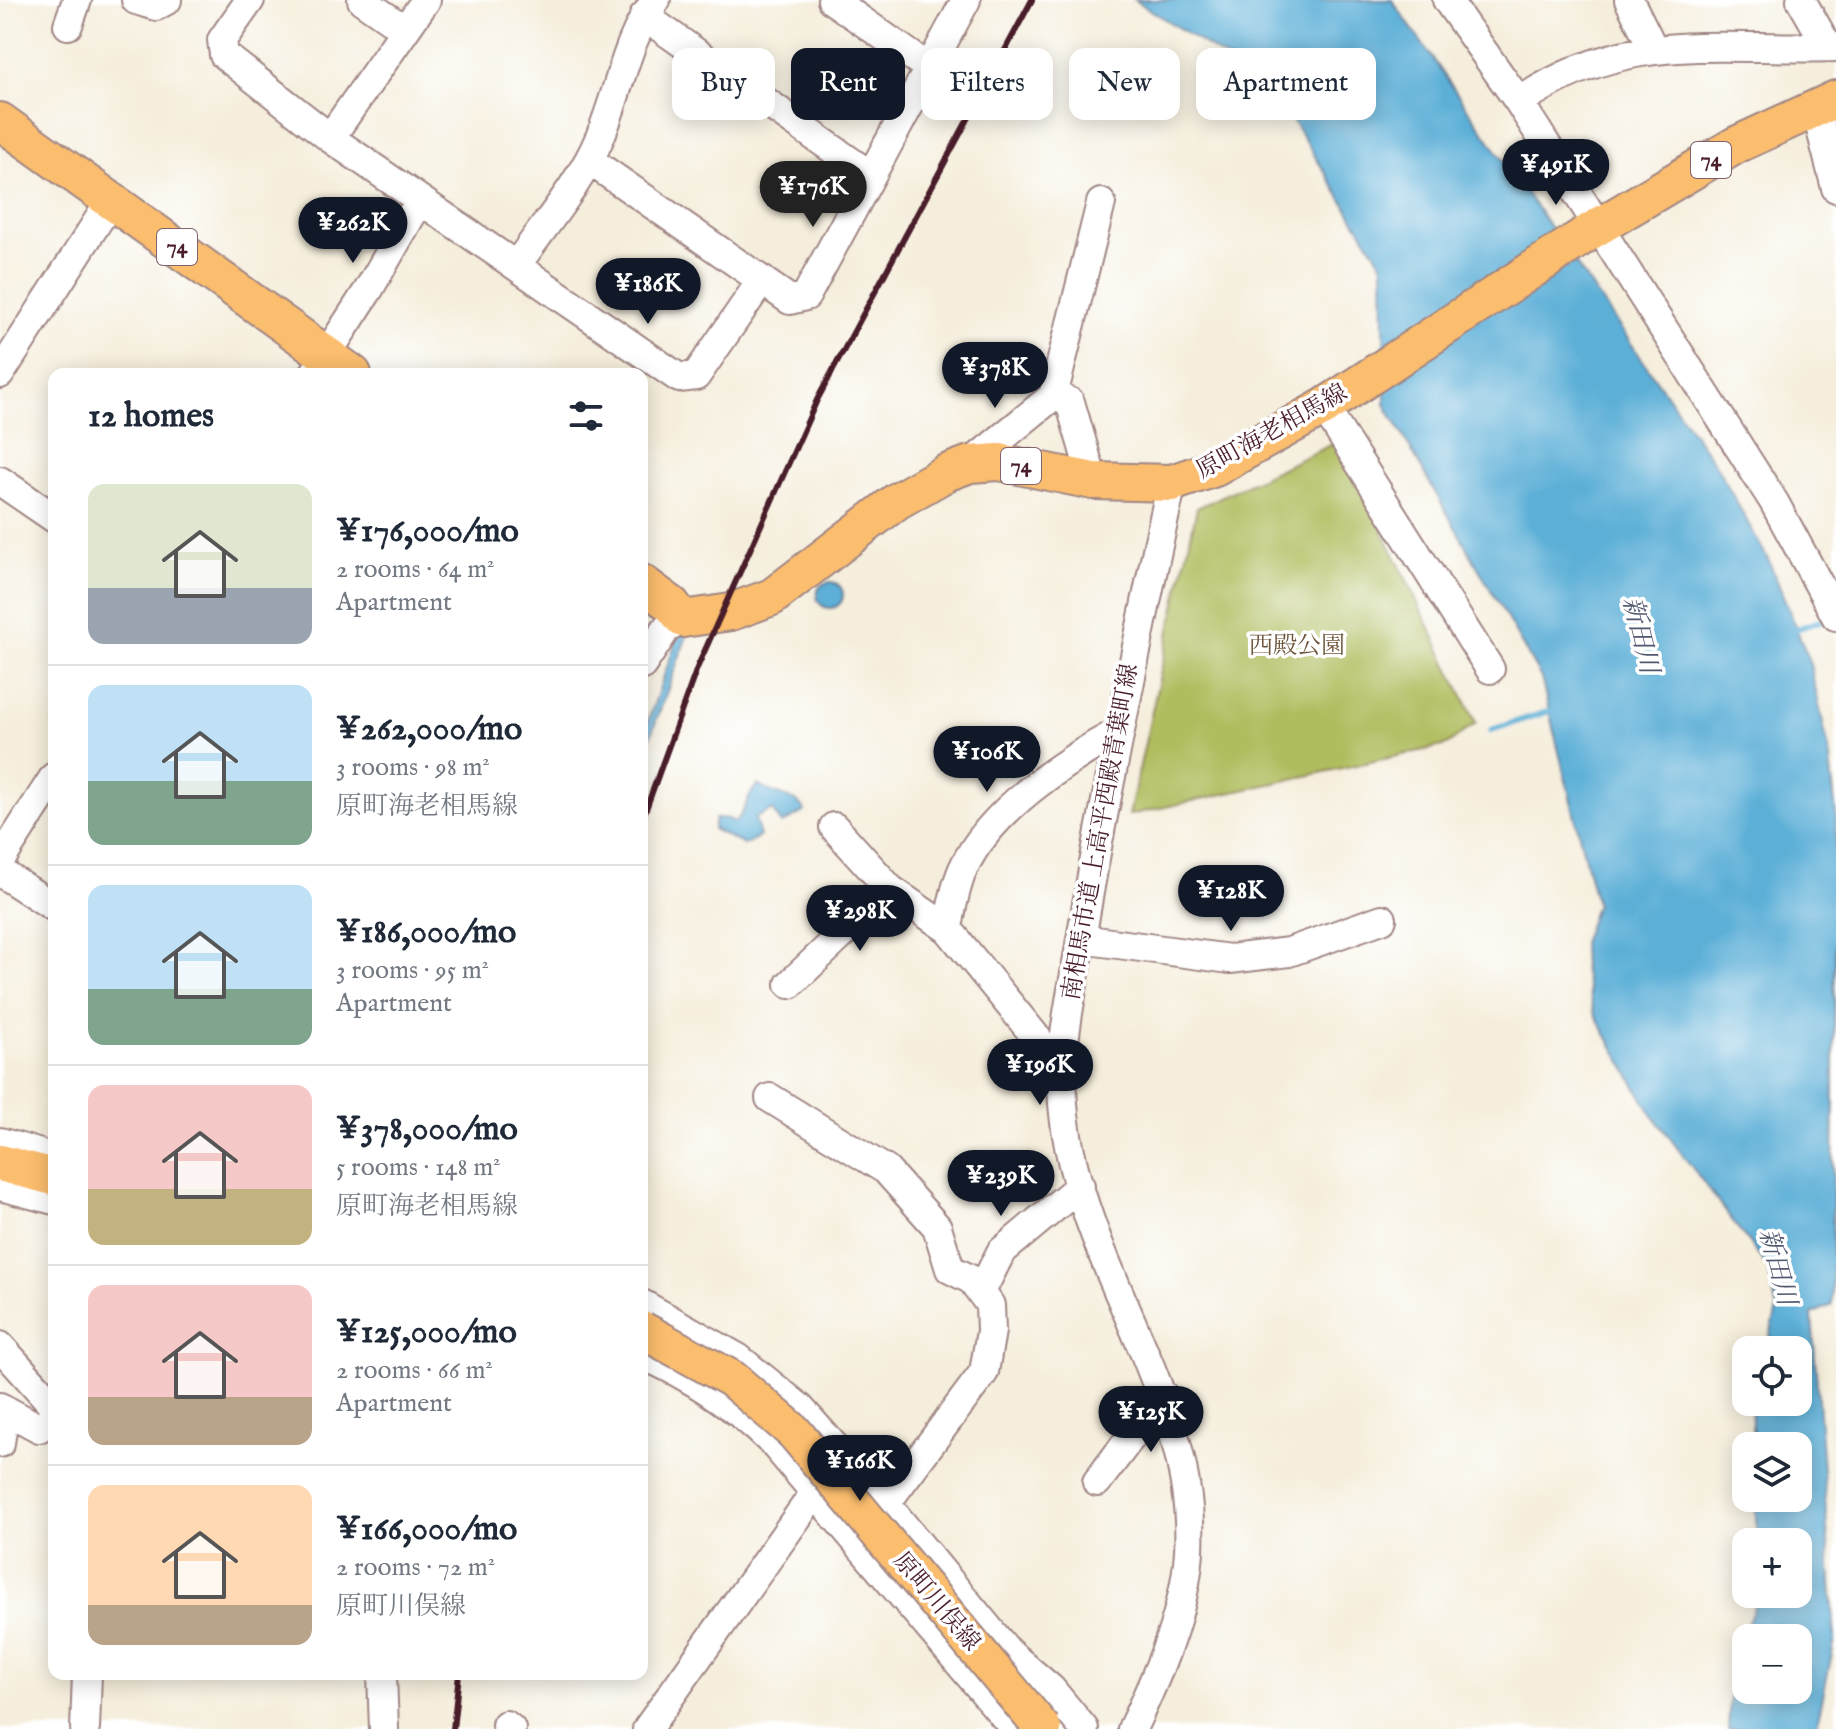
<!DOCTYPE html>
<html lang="en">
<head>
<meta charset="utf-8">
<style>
  body { margin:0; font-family:"IM FELL English","Noto Serif JP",serif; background:#f6f6f7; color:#1f2937; height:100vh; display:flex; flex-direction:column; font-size:30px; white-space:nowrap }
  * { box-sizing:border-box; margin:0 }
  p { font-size:26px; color:#747a83 }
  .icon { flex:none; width:44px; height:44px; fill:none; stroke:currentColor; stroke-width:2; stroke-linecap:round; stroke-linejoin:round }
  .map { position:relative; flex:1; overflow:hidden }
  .panel { position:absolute; left:48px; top:368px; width:600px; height:1312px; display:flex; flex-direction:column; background:#fff; border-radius:16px; box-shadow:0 4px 20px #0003 }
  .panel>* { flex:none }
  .hud { position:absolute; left:672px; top:48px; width:760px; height:72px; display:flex; gap:16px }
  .controls { position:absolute; left:1732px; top:1336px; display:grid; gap:16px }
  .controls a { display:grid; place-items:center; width:80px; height:80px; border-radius:16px; background:#fff; box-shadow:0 4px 20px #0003; font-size:40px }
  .price { position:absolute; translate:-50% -68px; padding:0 18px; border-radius:28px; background:#111827; color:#fff; font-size:26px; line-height:52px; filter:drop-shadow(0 2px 4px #0008) }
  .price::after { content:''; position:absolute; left:50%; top:48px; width:24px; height:18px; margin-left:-12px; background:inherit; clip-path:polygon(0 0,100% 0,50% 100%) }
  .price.selected { background:#222; color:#fff }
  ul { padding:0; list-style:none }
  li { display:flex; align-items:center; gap:24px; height:200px; padding:0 40px }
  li+li { border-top:2px solid #e0e1e3 }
  li span { display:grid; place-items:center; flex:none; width:224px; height:160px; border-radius:16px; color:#555 }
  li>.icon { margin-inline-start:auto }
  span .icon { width:96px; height:96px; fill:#fffc; stroke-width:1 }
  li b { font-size:34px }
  h2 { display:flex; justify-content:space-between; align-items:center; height:96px; padding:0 40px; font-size:34px }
  .chip { padding:0 28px; border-radius:16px; background:#fff; box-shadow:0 4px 20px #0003; font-size:28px; line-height:72px }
  .chip.selected { background:#111827; color:#fff }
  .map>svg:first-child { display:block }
  .green { fill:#b0bd5e; stroke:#7d6e44; stroke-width:2 }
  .water { fill:#5bafd7; stroke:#526781; stroke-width:2; fill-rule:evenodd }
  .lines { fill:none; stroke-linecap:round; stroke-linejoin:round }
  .stream { stroke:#5bafd7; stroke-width:6 }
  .minor-casing { stroke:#a08684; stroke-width:32 }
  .major-casing { stroke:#a08684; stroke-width:40 }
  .minor { stroke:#fff; stroke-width:28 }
  .major { stroke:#fbbd6e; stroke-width:36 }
  .rail { stroke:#4a1f2b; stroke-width:6 }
  .major-bridge-casing { stroke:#a08684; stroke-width:40; stroke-linecap:butt }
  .major-bridge { stroke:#fbbd6e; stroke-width:36 }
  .labels { text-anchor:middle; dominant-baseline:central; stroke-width:7; stroke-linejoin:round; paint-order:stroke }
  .shield { fill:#fff; stroke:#80626b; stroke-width:2 }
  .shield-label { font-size:22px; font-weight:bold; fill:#4a1f2b }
  .street-label { font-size:24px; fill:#4a1f2b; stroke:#fff }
  .park-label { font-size:24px; fill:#6e563d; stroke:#fff }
  .water-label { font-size:26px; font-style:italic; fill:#515970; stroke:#fff }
</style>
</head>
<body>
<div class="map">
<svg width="1836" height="1729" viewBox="0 0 1836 1729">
  <rect width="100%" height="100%" fill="#fff"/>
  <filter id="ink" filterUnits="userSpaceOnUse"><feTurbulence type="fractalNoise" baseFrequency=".0125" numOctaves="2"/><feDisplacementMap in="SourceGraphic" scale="16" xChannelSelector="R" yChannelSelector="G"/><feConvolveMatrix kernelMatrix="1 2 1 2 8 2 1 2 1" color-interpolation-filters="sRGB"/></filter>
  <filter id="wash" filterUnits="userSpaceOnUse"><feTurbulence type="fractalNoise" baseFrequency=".006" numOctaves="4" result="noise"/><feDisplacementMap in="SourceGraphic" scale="32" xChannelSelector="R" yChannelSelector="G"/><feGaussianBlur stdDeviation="1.8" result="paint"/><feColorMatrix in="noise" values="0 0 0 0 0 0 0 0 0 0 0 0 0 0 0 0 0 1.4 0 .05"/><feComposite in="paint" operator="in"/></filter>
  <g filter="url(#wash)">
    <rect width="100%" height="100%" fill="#f5eedc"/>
    <!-- green -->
    <path class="green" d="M 1339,441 L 1476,723 L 1447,745 L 1129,815 L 1197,508 Z"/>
    <!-- water -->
    <path class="water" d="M 1135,0 L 1392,0 L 1717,467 L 1769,561 L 1809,660 L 1829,750 L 1836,815 L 1832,1305 L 1812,1314 L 1835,1640 L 1816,1729 L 1728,1729 L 1732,1663 L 1759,1594 L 1798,1594 L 1798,1542 L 1757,1542 L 1755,1498 L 1798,1498 L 1798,1446 L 1753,1446 L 1751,1404 L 1798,1402 L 1798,1350 L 1766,1350 L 1777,1310 L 1768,1268 L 1651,1113 L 1594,1013 L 1583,969 L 1582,943 L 1596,904 L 1541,678 L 1385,404 L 1383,265 L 1279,99 L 1255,77 ZM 1746,1638 L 1798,1638 L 1798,1690 L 1746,1690 Z
      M817 595a13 13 0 1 1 26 0a13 13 0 1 1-26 0Z
      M 679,633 L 687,636 L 642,760 L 642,738 Z
      M 758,785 C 772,795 797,795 805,811 L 782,824 L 772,810 L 755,818 L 760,836 L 744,845 L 713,829 L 715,819 L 726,818 L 735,822 C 747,812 745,796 758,785 Z"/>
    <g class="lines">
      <!-- stream -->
      <path class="stream" d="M 1790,631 L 1829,618
        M 1491,730 L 1556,709"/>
    </g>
  </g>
  <g filter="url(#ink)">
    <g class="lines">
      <defs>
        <path id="minor" d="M 136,0 L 156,6 L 167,0
          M 250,0 L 222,40 L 224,55 L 330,138 L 679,378 L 696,376 L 762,280
          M 362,0 L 405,30
          M 832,0 L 929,68
          M 1447,0 L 1519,102
          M 1629,0 L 1653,48
          M 1801,0 L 1828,47
          M 644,16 L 871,176
          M 68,25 L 77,0
          M 1836,47 C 1714,51 1627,28 1519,102 L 1774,502 L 1836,616
          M 1815,106 L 1836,188
          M 330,138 L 426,0
          M 589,160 L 790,300 L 806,296 L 966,0
          M 516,266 C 544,225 581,183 600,137 C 620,90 625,41 656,0
          M 0,374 L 112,199
          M 314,374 L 369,289 L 420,200
          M 1324,407 L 1490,669
          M 970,464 L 1053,396
          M 0,481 L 54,518
          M 1093,481 L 1070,402 L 1053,396 L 1101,203
          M 642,665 L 666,629 L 683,619
          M 834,827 L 890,889 L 948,929 L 1062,1069
          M 0,861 L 54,777
          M 0,872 L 54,907
          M 948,929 C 951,909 955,888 963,869 C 989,811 1066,760 1120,731
          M 1081,939 L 1230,959 L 1289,952 L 1382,919
          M 790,984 L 890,889
          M 770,1098 L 886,1170 L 937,1227 L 950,1269 L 972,1280 L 990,1305 L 991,1331 L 984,1372 L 881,1510
          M 0,1142 L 54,1158
          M 0,1186 L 54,1200
          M 981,1292 L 1001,1252 L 1080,1186
          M 642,1304 L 738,1358 L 800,1408 L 885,1503 L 1008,1652 L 1051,1689 L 1084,1729
          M 0,1346 L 54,1406
          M 642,1355 C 691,1376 735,1406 773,1443 L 1015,1729
          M 0,1407 L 39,1428 L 54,1416
          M 0,1443 L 5,1410
          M 1097,1482 L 1163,1395
          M 382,1674 L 384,1729
          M 506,1725 L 511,1729
          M 85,1729 L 87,1674
          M 647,1729 L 816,1491
          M 1132,1729 C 1158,1674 1185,1613 1189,1551 C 1198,1382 1057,1243 1062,1068 C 1064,1029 1072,990 1079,952 C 1087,903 1095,855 1105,806 C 1127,698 1147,590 1172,483"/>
        <path id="major" d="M 0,121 L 353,374
          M 642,583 L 672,605 L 683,619 L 731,612 L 772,597 L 897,501 L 946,473 L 970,464 L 999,462 L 1093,481 L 1172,483 L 1215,468 L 1324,407 L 1591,231 L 1736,145 L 1836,99
          M 0,1163 L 54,1177"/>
      </defs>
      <!-- minor casing -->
      <use href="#minor" class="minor-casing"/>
      <!-- major casing -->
      <use href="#major" class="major-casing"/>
      <!-- minor -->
      <use href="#minor" class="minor"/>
      <!-- major -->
      <use href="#major" class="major"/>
      <!-- rail -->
      <path class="rail" d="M 642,820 L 697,668 L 817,400 L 1032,0
        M 453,1729 L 459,1674"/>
      <defs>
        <path id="major-bridge" d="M 642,1330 L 732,1379 L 794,1432 L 1043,1729"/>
      </defs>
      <!-- major-bridge casing -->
      <use href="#major-bridge" class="major-bridge-casing"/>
      <!-- major-bridge -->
      <use href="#major-bridge" class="major-bridge"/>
    </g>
  </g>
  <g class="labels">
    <!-- shield labels -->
    <g class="shield">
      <rect x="1691" y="142" width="40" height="36" rx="6"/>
      <rect x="157" y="229" width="40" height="36" rx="6"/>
      <rect x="1001" y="448" width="40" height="36" rx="6"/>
    </g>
    <g class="shield-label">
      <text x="1711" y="160">74</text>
      <text x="177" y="247">74</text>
      <text x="1021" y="466">74</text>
    </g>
    <!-- street labels -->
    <g class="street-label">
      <text transform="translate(1272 432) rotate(-29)">原町海老相馬線</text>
      <text transform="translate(1101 832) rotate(-80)">南相馬市道 上高平西殿青葉町線</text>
      <text transform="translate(936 1602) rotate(50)">原町川俣線</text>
    </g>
    <!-- park labels -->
    <g class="park-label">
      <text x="1297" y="646">西殿公園</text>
    </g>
    <!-- water labels -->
    <g class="water-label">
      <text transform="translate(1640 635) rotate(76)">新田川</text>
      <text transform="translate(1777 1267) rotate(75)">新田川</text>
    </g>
  </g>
</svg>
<div class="controls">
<a><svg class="icon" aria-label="locate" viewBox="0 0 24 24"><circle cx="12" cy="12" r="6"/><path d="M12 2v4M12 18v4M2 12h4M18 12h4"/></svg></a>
<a><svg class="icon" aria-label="layers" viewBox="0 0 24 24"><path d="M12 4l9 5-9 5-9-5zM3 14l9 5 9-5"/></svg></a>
<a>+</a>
<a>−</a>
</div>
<b class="price" style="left:1556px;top:207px">¥491K</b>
<b class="price selected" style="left:813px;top:229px">¥176K</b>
<b class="price" style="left:353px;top:265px">¥262K</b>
<b class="price" style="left:648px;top:326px">¥186K</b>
<b class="price" style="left:995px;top:410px">¥378K</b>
<b class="price" style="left:987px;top:794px">¥106K</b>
<b class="price" style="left:1231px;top:933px">¥128K</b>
<b class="price" style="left:860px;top:953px">¥298K</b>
<b class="price" style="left:1040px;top:1107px">¥196K</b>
<b class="price" style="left:1001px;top:1218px">¥239K</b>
<b class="price" style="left:1151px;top:1454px">¥125K</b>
<b class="price" style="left:860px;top:1503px">¥166K</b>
<div class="hud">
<a class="chip">Buy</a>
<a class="chip selected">Rent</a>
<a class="chip">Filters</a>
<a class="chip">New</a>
<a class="chip">Apartment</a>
</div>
<section class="panel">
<h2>12 homes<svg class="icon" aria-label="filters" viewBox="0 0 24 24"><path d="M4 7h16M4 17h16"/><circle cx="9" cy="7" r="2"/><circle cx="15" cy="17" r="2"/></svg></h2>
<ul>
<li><span style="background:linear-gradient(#dfe7d0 65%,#9aa5b1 0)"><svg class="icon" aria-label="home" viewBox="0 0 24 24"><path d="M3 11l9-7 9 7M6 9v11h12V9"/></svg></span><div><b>¥176,000/mo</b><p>2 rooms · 64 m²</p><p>Apartment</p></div></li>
<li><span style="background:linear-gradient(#bfe0f5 60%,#7fa58c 0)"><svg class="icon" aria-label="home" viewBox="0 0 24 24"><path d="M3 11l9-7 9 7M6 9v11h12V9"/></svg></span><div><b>¥262,000/mo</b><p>3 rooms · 98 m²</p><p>原町海老相馬線</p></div></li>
<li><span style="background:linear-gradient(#bfe0f5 65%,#7fa58c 0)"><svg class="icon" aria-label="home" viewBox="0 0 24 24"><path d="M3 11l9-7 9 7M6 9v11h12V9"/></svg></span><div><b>¥186,000/mo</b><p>3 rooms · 95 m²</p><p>Apartment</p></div></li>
<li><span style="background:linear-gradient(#f6c9c9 65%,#c2b280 0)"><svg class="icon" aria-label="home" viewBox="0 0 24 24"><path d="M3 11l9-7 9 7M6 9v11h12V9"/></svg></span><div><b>¥378,000/mo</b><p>5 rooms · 148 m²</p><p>原町海老相馬線</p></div></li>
<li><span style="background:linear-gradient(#f6c9c9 70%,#b9a48a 0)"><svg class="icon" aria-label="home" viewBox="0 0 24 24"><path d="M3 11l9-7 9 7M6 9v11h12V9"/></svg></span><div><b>¥125,000/mo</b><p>2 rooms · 66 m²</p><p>Apartment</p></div></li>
<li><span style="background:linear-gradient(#ffd9b3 75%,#b9a48a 0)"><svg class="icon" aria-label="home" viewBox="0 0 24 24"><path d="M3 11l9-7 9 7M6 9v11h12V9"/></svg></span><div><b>¥166,000/mo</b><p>2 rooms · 72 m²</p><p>原町川俣線</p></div></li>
</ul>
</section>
</div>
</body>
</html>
